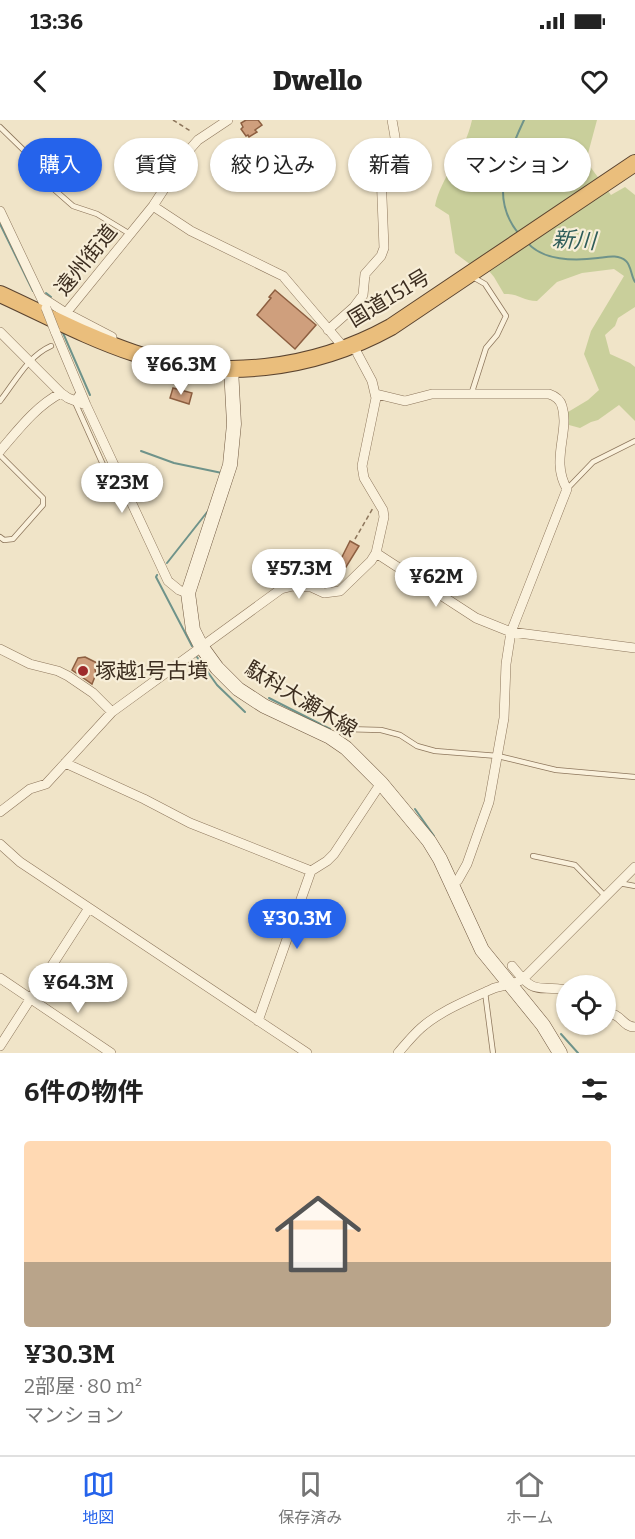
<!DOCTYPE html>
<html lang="ja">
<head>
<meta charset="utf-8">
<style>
  body { margin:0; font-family:Bitter,"Noto Sans JP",serif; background:#f2f2f2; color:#222; height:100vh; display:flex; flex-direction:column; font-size:22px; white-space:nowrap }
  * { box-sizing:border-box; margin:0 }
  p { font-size:20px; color:#767676 }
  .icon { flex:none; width:33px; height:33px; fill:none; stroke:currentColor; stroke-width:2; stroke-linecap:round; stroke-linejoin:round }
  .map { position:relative; height:933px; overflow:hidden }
  .sheet { display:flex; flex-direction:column; background:#fff; flex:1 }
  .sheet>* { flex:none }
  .top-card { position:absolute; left:18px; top:18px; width:600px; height:54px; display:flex; gap:12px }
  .fabs { position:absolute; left:556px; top:855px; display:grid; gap:12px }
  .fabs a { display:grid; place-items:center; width:60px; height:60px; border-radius:50%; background:#fff; box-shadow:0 2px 4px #0004; font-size:30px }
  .price { position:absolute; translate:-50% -51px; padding:0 14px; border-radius:21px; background:#fff; color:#222; font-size:20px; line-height:39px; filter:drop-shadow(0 2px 3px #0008) }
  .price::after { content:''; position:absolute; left:50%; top:36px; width:18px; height:14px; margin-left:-9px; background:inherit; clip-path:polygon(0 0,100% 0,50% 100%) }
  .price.on { background:#2563eb; color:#fff }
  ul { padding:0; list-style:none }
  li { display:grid; align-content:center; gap:12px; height:318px; padding:0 24px }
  li span { display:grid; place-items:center; height:186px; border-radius:6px; color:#555 }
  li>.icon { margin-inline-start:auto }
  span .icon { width:108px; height:108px; fill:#fffc; stroke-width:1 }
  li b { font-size:26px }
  h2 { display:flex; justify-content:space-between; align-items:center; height:72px; padding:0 24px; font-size:26px }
  .chip { padding:0 21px; border-radius:27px; background:#fff; box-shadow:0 2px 4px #0004; font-size:21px; line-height:54px }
  .chip.on { background:#2563eb; color:#fff }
  .status { display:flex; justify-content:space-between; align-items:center; height:42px; padding:0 30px; background:#fff; direction:ltr }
  .status svg { height:16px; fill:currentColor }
  header { display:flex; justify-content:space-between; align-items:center; height:78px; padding:0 24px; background:#fff; font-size:27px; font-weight:800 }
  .menu { display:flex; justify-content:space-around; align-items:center; height:84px; border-top:2px solid #e0e0e0; background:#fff; font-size:16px; color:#767676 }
  .menu a { display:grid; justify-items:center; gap:3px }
  .menu .on { color:#2563eb }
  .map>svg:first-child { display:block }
  .green { fill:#c9cf9b }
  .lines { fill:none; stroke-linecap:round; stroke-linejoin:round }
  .stream { stroke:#6f938a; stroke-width:2 }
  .building { fill:#cf9f7d; stroke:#8d5f41; stroke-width:1.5 }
  .service-casing { stroke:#8d765c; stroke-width:6 }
  .minor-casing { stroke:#8d765c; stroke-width:10 }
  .secondary-casing { stroke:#6f573f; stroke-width:15 }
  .trunk-casing { stroke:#5b4430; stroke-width:18 }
  .path { stroke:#8d765c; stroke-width:1.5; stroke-dasharray:4.5 3; stroke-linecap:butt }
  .service { stroke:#faf1dc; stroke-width:4.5 }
  .minor { stroke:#faf1dc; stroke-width:9 }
  .secondary { stroke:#faf1dc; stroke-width:14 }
  .trunk { stroke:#eabe7c; stroke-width:16 }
  .minor-bridge-casing { stroke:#8d765c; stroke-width:10; stroke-linecap:butt }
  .minor-bridge { stroke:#faf1dc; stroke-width:9 }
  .poi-dot { fill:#9e2a2b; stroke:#f7eed8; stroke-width:2 }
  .labels { text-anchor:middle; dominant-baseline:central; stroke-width:4.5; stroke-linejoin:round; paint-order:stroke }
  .street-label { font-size:21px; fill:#3d2e20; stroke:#f7eed8 }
  .poi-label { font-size:21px; fill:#3d2e20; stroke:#f7eed8; text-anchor:start }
  .water-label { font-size:22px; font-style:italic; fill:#2f5d5a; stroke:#f7eed8 }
</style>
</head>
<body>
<div class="status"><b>13:36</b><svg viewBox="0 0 49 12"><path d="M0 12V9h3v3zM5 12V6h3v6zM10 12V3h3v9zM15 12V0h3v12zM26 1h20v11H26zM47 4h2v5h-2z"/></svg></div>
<header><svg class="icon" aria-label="back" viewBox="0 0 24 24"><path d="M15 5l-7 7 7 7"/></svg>Dwello<svg class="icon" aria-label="heart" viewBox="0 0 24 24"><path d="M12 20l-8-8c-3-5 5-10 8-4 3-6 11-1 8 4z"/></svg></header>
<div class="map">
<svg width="635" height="933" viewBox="0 0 635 933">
  <rect width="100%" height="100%" fill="#f0e4c8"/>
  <!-- green -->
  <path class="green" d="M 472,0 L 597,0 L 586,41 L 611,75 L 625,67 L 635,75 L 635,187 L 618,198 L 615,206 L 605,215 L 610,234 L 630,243 L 635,247 L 635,301 L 619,285 L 598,300 L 591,302 L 580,308 L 569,305 L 568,292 L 588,280 L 599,270 L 584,234 L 591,211 L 624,156 L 614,149 L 582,153 L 557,162 L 537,181 C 523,181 518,173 504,174 L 494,157 L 484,145 L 471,145 L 455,133 L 449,95 L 435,86 C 441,57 465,33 472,0 Z"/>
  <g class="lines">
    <!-- stream -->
    <path class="stream" d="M 0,104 L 33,171
      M 519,114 C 489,79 507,36 524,0
      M 527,122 C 542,141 575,141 598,138 C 607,137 618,134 626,141 C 631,145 631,156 635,162
      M 46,173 L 51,177
      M 63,213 L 90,275
      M 141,331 L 174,343 L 222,353
      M 167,443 L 208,391
      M 157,455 L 156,457 L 192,526
      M 197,537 L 217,565 L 245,592
      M 269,578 L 330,609
      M 415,689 L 434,716
      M 561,914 L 578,933"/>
  </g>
  <!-- building -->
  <path class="building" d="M 246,0 L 258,0 L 262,5 L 255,10 L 257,12 L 249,17 L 248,15 L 246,16 L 241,9 L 243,7 L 241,3 Z
    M 275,170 L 316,205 L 295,229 L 257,195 L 271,178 L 269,177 Z
    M 173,268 L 192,273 L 189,284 L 170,278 Z
    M 350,421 L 359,426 L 346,447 L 339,443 Z
    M 85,537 L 97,543 L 95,549 L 96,554 L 92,564 L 72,550 L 78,538 Z"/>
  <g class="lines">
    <defs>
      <path id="service" d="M 0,7 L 41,47 L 48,64 L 73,86 L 97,94 L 130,114
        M 77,275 L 74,280 L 109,358
        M 471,275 L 486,228 L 497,215 L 506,196 L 485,164 L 471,156
        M 0,281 C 15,262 28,236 51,226
        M 0,335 L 43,378 L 43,385 L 13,419 L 4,420 L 0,417
        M 567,369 L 593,342 L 635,321
        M 332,616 L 344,609 L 381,610 L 400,615 L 417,626 L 435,631 L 498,636 L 556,650 L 635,657
        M 533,736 L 575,745 L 605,776
        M 619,763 L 635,766
        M 485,872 L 493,933"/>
      <path id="minor" d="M 0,91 L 46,188
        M 41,177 L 66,193 L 112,217 L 112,223
        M 66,193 L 153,86 L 190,29 L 198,20 L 228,0
        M 328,210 L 354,187 L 363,175 L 365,154 L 381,136 L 384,128 L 381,53 C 400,29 397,29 392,0
        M 55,211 L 86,285 L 168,461 L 179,470 L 188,473
        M 0,212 L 61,273 L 68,278 L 86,285
        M 376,274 L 405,281 L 432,274 L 549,274 C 555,276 560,279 562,286 C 570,312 550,340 567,369 L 511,512 L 506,544 L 504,598 L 489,682 L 467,744 L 458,760 L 451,765
        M 0,331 C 18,310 36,286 61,273
        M 376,433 L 476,498 L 511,512 L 635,528
        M 0,529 L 30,544 L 58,551 L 68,556 L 93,573 L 112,592
        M 65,643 L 144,679 L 190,703 L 311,751
        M 0,692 L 30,669 L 46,664 L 112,592 L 281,469 L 293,466 L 311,467 L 324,473 L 340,471 L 371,441 L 376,433 L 384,397 L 383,390 L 364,358 L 362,346 L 376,278 L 372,261 L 356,231 L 340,223 L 283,156 L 191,111 L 153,86
        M 0,724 L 20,742 L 307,933
        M 512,846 C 536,876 534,865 567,870
        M 0,858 L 111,933
        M 606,891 C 608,894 612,894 615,895 C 623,899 625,907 635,907
        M 258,901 L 311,751 L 327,741 L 334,734 L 381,663
        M 0,926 L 89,788
        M 398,933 C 405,925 412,916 421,908 C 440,891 468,880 492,869 C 502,865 514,865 523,859 L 635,747"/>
      <path id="secondary" d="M 231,248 L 234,304 L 230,345 L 188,473 L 193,510 L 201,526 L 217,548 L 238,569 L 264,586 L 330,617 L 346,628 L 381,663 L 429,721 L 440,739 L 482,830 L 543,905 L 560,933"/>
      <path id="trunk" d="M 0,174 C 44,194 88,218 134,233 C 219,262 313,250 391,207 L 635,43"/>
    </defs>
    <!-- service casing -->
    <use href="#service" class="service-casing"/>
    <!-- minor casing -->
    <use href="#minor" class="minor-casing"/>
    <!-- secondary casing -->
    <use href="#secondary" class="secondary-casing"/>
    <!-- trunk casing -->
    <use href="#trunk" class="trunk-casing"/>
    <!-- path -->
    <path class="path" d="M 173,0 L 192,12
      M 355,419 L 373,388"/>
    <!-- service -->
    <use href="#service" class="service"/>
    <!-- minor -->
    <use href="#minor" class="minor"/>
    <!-- secondary -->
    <use href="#secondary" class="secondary"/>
    <!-- trunk -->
    <use href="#trunk" class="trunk"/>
    <defs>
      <path id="minor-bridge" d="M 46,188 L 55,211"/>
    </defs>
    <!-- minor-bridge casing -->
    <use href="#minor-bridge" class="minor-bridge-casing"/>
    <!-- minor-bridge -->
    <use href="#minor-bridge" class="minor-bridge"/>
  </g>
  <!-- markers -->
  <circle class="poi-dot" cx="83" cy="551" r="6"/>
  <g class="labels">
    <!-- street labels -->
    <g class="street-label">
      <text transform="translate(86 140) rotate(-51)">遠州街道</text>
      <text transform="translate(389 178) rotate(-31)">国道151号</text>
      <text transform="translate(301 579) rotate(31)">駄科大瀬木線</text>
    </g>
    <!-- poi labels -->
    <g class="poi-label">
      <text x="95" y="551">塚越1号古墳</text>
    </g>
    <!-- water labels -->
    <g class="water-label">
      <text transform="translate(574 120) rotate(3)">新川</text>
    </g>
  </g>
</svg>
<div class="fabs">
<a><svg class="icon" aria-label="locate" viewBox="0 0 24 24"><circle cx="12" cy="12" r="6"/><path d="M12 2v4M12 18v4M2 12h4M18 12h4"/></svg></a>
</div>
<b class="price" style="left:181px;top:276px">¥66.3M</b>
<b class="price" style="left:122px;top:394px">¥23M</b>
<b class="price" style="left:299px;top:480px">¥57.3M</b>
<b class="price" style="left:436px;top:488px">¥62M</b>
<b class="price on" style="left:297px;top:830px">¥30.3M</b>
<b class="price" style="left:78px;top:894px">¥64.3M</b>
<div class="top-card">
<a class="chip on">購入</a>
<a class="chip">賃貸</a>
<a class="chip">絞り込み</a>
<a class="chip">新着</a>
<a class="chip">マンション</a>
</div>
</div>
<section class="sheet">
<h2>6件の物件<svg class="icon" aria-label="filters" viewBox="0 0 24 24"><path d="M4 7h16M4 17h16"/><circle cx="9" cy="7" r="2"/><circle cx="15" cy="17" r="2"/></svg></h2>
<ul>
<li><span style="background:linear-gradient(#ffd9b3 65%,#b9a48a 0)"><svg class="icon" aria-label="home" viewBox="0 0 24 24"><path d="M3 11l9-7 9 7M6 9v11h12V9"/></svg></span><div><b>¥30.3M</b><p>2部屋 · 80 m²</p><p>マンション</p></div></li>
</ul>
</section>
<nav class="menu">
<a class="on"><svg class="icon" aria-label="map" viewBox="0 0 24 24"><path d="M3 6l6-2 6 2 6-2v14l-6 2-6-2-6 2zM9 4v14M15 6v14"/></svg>地図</a>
<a><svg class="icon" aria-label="saved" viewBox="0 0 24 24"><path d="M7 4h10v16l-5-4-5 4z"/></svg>保存済み</a>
<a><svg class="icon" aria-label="home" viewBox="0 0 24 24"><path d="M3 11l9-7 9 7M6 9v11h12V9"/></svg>ホーム</a>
</nav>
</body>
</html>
